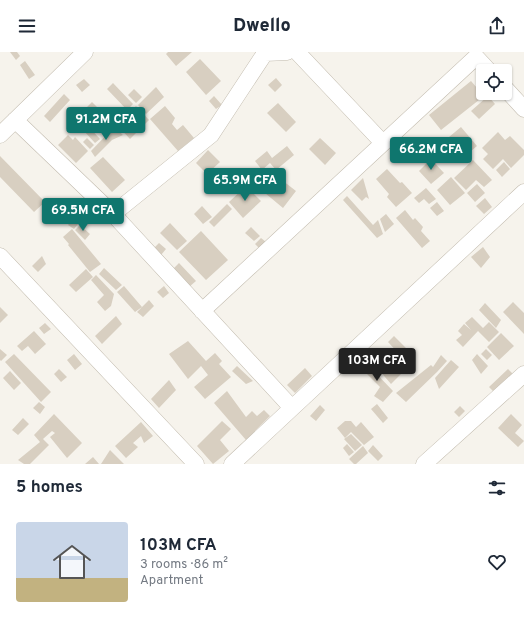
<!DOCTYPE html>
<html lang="en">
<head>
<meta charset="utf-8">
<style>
  body { margin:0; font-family:Overpass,sans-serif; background:#f6f6f7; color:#1f2937; height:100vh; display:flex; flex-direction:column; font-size:15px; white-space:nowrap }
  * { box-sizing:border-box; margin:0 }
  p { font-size:13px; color:#747a83 }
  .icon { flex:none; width:22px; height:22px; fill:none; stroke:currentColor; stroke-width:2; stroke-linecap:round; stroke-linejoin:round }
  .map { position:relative; height:412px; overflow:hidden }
  .panel { display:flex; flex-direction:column; background:#fff; flex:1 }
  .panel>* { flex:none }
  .tools { position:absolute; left:476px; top:12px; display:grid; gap:8px }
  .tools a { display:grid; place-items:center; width:36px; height:36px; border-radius:4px; background:#fff; box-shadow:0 1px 3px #0004; font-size:20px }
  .price { position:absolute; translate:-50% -34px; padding:0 9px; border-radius:4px; background:#0f766e; color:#fff; font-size:13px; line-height:26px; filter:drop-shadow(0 1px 2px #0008) }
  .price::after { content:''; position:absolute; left:50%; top:24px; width:12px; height:9px; margin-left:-6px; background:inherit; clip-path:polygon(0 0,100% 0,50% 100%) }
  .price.active { background:#222; color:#fff }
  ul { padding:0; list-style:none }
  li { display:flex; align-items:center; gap:12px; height:100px; padding:0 16px }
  li span { display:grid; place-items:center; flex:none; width:112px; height:80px; border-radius:4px; color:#555 }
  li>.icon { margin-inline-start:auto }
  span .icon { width:48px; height:48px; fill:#fffc; stroke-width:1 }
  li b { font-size:17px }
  h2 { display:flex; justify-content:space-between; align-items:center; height:48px; padding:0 16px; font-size:17px }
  header { display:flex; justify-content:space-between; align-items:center; height:52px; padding:0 16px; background:#fff; font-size:18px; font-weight:800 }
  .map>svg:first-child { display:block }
  .building { fill:#d8cfc1 }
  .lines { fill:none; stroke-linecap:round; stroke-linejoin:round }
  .minor-casing { stroke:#c2bbae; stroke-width:17 }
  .minor { stroke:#fff; stroke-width:16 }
</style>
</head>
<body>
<header><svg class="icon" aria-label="menu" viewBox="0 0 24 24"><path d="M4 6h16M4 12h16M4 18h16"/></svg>Dwello<svg class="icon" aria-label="share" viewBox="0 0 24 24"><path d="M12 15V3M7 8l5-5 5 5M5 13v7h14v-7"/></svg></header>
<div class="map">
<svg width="524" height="412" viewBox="0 0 524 412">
  <rect width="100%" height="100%" fill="#f6f3ec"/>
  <!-- building -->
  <path class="building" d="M 10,0 L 17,0 L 20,4 L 16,8 Z
    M 168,0 L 192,0 L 176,14 L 166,2 Z
    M 200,7 L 221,29 L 206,43 L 186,20 Z
    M 25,9 L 35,23 L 29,27 L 20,13 Z
    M 276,26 L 282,33 L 275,40 L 268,33 Z
    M 84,27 L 90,33 L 82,40 L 76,33 Z
    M 471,29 L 484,44 L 441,78 L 429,63 Z
    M 113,31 L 133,52 L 127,58 L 107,37 Z
    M 156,35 L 164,45 L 146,62 L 138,53 Z
    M 134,37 L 142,45 L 136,51 L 128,43 Z
    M 64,42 L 70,48 L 50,70 L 44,64 Z
    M 214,44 L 222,53 L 216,57 L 209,49 Z
    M 488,44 L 495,52 L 479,67 L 471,59 Z
    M 92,50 L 108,66 L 102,71 L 86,56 Z
    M 278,51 L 296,70 L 286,80 L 267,61 Z
    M 136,54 L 149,68 L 130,87 L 117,73 Z
    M 165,54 L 175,66 L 172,72 L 177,78 L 183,73 L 194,86 L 178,99 L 150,67 Z
    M 111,59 L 120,68 L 116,72 L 107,63 Z
    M 89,75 L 100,87 L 95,91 L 84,79 Z
    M 114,75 L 123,83 L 112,88 L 95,105 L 91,99 Z
    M 461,75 L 477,94 L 465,104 L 449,85 Z
    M 498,80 L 505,88 L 510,84 L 524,98 L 524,103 L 511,116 L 503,107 L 493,117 L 483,107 L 488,102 L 482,96 Z
    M 68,83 L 73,88 L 75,85 L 88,99 L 76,111 L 58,93 Z
    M 87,86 L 94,93 L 90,97 L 83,90 Z
    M 320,86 L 336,101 L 325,113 L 309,97 Z
    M 287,94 L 294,103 L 276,118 L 270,111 L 262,118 L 255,109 L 267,99 L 272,106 Z
    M 208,98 L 220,110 L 207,122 L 196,111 Z
    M 0,104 L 45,150 L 34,160 L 0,125 Z
    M 103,105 L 125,128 L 112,140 L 90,116 Z
    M 429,105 L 444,121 L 431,132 L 419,119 L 427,111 L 424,108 Z
    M 473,108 L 492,128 L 484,135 L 476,128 L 466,138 L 454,126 Z
    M 504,110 L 510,117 L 502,125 L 496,118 Z
    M 387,117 L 400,131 L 402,130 L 412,141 L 396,155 L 387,145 L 389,142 L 376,127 Z
    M 278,125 L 296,139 L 283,156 L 265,141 Z
    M 451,125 L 465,141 L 450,153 L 437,138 Z
    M 363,126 L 369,147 L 366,145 L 362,149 L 351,138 Z
    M 477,132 L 485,141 L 475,150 L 467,141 Z
    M 246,134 L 261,149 L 243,166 L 229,150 Z
    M 426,136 L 436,147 L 429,152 L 424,147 L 419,151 L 414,146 Z
    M 347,144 L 373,173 L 378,168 L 383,182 L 377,186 L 343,148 Z
    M 485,146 L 492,155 L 484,162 L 476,154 Z
    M 437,150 L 444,159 L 437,164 L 430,156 Z
    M 227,152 L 232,157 L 214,175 L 209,170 Z
    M 84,154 L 89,158 L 74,177 L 68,173 Z
    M 202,154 L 212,165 L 203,172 L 194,162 Z
    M 60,156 L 71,167 L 65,172 L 55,162 Z
    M 405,158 L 413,168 L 415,166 L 423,175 L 421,179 L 430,189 L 422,196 L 396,166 Z
    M 386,162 L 394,172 L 385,180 L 380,167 Z
    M 170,171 L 187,189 L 177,198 L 160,181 Z
    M 80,173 L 90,182 L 85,188 L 75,178 Z
    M 251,175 L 260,184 L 254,189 L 245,181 Z
    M 72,177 L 101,212 L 90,220 L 68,193 L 69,192 L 63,185 Z
    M 201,179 L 228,208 L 206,228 L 179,200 Z
    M 261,186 L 266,190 L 259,196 L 255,192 Z
    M 159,191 L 166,197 L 161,203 L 153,197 Z
    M 483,195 L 490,205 L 481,216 L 471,205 Z
    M 42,204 L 46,212 L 38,220 L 32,214 Z
    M 179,211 L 196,229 L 189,235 L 173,217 Z
    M 104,216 L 122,233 L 116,238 L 99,222 Z
    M 86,217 L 93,225 L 76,240 L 69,233 Z
    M 96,223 L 114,242 L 111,254 L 105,259 L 97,250 L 104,243 L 91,228 Z
    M 124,234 L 142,255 L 135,260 L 117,240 Z
    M 164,234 L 169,241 L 163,246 L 157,240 Z
    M 149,248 L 154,254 L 143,265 L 137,260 Z
    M 513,250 L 524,261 L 524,282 L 503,260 Z
    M 485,251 L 501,268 L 496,276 L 479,258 Z
    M 0,255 L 8,263 L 0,271 Z
    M 116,264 L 122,272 L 102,292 L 95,284 Z
    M 472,265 L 483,276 L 489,270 L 499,280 L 489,290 L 478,279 L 463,295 L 456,288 L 462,283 L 458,279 L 464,272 L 471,278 L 465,271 Z
    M 45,271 L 51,277 L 44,282 L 39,276 Z
    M 34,279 L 46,292 L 35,302 L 28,294 L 22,299 L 17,294 Z
    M 501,281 L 514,294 L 499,308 L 487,295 Z
    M 394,284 L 407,297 L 401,304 L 388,290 Z
    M 188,289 L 206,309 L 215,301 L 222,309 L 219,312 L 231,325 L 205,347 L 194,335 L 208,323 L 201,314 L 188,327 L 169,302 Z
    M 0,297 L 7,303 L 1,309 L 0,308 Z
    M 486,297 L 492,303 L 487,308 L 481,302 Z
    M 14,302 L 51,340 L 41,350 L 5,310 Z
    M 74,302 L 82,312 L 75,318 L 67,308 Z
    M 477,302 L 488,314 L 481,322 L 472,308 Z
    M 396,303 L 408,315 L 391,332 L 379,318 Z
    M 441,303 L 447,309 L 437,320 L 406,350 L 396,341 L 431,313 L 433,315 Z
    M 370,307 L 375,311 L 371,316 L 393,339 L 383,350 L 374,344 L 380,335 L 361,316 Z
    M 451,308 L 459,315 L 439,337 L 435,326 Z
    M 237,314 L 253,329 L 246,332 L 232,319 Z
    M 305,316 L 312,324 L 295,341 L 287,333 Z
    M 59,317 L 67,325 L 61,330 L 54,322 Z
    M 508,317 L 514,323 L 496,342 L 489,335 Z
    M 10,319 L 21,331 L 14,338 L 3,326 Z
    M 169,328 L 176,338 L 159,356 L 151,347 Z
    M 227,339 L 246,365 L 252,359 L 257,364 L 264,358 L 270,364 L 246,388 L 214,351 Z
    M 39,350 L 45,355 L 40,362 L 33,356 Z
    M 377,352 L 388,366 L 383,371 L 371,357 Z
    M 320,353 L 325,358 L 316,369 L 310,364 Z
    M 460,354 L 465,359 L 459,365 L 454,360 Z
    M 54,362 L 82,391 L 67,406 L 50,385 L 55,381 L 52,379 L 43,387 L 49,393 L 30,412 L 24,412 L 18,408 L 40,390 L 34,383 Z
    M 511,362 L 522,373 L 515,381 L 524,389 L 518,395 L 498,376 Z
    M 23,366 L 29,372 L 18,383 L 12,378 Z
    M 222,369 L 231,377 L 220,388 L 229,399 L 213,412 L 197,394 Z
    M 345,369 L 351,369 L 356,375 L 361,370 L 374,385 L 364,393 L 351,380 L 345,386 L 337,376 Z
    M 141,370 L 153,384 L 144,391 L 141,384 L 133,391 L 138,395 L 126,406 L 115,394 Z
    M 351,382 L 362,393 L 355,399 L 344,387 Z
    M 347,392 L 354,400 L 349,404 L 343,396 Z
    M 373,393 L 383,404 L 378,409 L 368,399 Z
    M 363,394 L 368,401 L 356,412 L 354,412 L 349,407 Z
    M 110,398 L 124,412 L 101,412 Z
    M 93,405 L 99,412 L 85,412 Z"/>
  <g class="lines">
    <defs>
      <path id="minor" d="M 265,0 L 265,1 L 287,0
        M 297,0 L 383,91
        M 505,36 L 524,57
        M 15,68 L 113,162 L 292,356
        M 0,83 L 85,0
        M 113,162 L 211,83 L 265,1
        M 0,204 L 196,412
        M 202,259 L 476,5 L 489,19
        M 232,412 L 524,140
        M 424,412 L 524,322"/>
    </defs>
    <!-- minor casing -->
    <use href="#minor" class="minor-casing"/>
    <!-- minor -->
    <use href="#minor" class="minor"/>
  </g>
</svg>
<div class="tools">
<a><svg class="icon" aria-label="locate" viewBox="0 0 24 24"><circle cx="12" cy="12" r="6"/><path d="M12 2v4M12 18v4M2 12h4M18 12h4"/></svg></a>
</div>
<b class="price" style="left:106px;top:89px">91.2M CFA</b>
<b class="price" style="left:431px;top:119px">66.2M CFA</b>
<b class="price" style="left:245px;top:150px">65.9M CFA</b>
<b class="price" style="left:83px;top:180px">69.5M CFA</b>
<b class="price active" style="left:377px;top:330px">103M CFA</b>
</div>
<section class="panel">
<h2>5 homes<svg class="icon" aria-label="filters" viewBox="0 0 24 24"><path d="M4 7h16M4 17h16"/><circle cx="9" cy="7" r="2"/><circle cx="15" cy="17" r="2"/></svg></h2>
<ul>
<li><span style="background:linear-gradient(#c9d6e8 70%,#c2b280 0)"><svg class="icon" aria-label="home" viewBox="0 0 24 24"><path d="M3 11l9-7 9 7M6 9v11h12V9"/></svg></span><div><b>103M CFA</b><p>3 rooms · 86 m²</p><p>Apartment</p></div><svg class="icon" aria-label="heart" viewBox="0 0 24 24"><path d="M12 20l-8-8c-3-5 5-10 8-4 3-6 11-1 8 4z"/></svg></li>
</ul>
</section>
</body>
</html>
